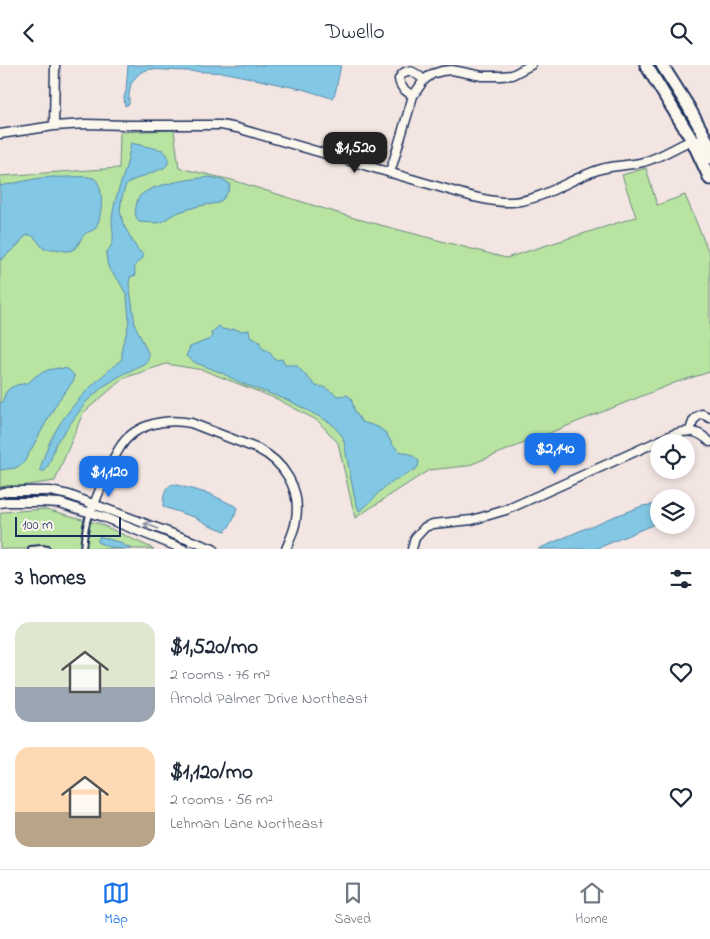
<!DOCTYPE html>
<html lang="en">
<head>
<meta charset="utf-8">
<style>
  body { margin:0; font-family:"Indie Flower",sans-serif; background:#f2f2f3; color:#1f2937; height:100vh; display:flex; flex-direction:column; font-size:19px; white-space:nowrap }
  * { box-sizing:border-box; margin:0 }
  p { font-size:16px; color:#747a83 }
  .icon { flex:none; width:28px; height:28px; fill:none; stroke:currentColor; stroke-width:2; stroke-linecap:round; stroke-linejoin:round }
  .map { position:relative; height:484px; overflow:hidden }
  .drawer { display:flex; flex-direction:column; background:#fff; flex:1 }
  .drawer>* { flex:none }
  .buttons { position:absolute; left:650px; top:369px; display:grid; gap:10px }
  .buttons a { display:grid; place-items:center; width:45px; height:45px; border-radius:50%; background:#fff; box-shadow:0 2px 8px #0003; font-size:25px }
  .scale { position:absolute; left:15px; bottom:12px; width:106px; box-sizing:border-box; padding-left:5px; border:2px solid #1b2f5e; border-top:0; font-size:14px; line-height:18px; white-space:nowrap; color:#1b2f5e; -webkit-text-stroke:4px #fbf7ec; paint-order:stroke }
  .price { position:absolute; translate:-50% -42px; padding:0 11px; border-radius:10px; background:#1a73e8; color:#fff; font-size:16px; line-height:32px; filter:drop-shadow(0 1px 2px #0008) }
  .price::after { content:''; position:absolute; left:50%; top:30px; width:15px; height:11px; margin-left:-8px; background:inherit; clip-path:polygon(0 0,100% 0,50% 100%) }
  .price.active { background:#222; color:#fff }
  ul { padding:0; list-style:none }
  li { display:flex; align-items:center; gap:15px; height:125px; padding:0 15px }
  li span { display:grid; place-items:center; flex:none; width:140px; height:100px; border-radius:15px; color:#555 }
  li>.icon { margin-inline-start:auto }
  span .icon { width:60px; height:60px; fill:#fffc; stroke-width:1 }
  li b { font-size:21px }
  h2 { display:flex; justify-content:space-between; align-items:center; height:60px; padding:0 15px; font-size:21px }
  header { display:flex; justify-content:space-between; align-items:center; height:65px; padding:0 15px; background:#fff; font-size:22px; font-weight:600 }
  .dock { display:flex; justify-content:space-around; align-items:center; height:70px; border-top:1px solid #e0e1e3; background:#fff; font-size:14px; color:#747a83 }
  .dock a { display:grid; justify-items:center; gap:2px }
  .dock .active { color:#1a73e8 }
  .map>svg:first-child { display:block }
  .green { fill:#b8e3a0; stroke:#6a897f }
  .water { fill:#82c7e3; stroke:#598aae }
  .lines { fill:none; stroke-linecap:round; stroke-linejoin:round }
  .lane-casing { stroke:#1b2f5e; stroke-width:8 }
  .street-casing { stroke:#1b2f5e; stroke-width:11 }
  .secondary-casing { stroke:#1b2f5e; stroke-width:15 }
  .lane { stroke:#fbf7ec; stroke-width:4 }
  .street { stroke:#fbf7ec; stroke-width:8 }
  .secondary { stroke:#fbf7ec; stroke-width:11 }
  .oneway { stroke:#8b93a5 }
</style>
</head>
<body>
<header><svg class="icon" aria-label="back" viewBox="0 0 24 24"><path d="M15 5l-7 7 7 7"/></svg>Dwello<svg class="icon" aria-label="search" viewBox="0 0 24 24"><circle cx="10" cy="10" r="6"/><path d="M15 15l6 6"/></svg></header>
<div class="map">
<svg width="710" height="484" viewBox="0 0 710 484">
  <rect width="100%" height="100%" fill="#f3e6e2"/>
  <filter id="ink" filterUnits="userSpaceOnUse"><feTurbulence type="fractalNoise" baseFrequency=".02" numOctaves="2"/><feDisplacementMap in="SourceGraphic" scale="10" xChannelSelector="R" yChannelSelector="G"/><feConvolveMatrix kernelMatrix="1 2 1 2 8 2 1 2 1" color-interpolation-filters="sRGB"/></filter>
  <g filter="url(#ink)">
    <!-- green -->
    <path class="green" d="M 174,65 L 179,103 L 232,115 L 354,153 L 506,193 L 636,152 L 622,110 L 646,103 L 657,140 L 685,130 L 710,190 L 710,307 L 677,317 L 467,401 L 429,405 L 355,453 L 338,378 L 318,356 L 277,334 L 203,305 L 166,299 L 124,313 L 83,348 L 55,416 L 0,424 L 0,111 L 119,103 L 120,67 Z
      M 46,444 L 100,459 L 154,484 L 0,484 L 0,449 L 4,447 Z"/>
    <!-- water -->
    <path class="water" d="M 128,0 L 341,0 L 335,29 L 332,33 L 328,32 L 302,24 L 286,21 L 246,12 L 227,8 L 165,5 L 150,4 L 141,7 L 135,13 L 131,19 L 129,29 L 129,39 L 125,41 L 124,32 L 126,26 Z
      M 131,78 L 163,85 L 168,91 L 168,99 L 164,103 L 131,116 L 125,122 L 122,132 L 120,145 L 123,159 L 137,184 L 143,189 L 143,193 C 137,197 132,203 136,210 L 130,212 L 129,219 L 131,231 L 135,260 L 149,290 L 147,297 L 120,311 L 104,321 L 87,336 L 56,378 L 50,397 L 45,406 L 40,406 C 50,358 86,324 122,294 L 122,281 L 127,267 L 129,255 L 127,231 L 119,216 L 109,204 L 107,197 L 106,188 C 117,175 112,170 112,155 C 113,138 120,122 125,105 C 128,96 129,87 131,78 Z
      M 54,112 C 63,113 86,110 93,113 C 105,118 103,154 95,163 C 93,167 88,166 85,169 C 80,173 79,181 74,184 C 68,188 62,185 56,184 C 52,184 48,184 44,184 L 35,173 L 31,170 L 28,170 L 23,173 L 19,179 L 2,194 L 0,195 L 0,121 L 40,113 Z
      M 208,112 L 222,114 L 230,119 L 229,125 L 223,134 L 218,138 L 199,141 L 179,147 L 169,152 L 164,156 L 156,158 L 139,157 C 135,152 135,148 136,142 C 137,138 137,134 140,131 C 151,119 192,114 208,112 Z
      M 219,261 L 222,264 L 229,265 L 234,264 L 241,266 L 249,265 L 250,272 L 259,276 L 262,283 C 263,284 267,285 268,286 C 275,292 271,296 282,294 L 285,300 L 296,300 L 316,321 L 324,322 L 338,331 L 347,330 L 351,333 L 355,347 L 362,357 L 378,362 L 386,368 L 393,380 L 399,386 L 410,389 L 419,396 L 418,402 C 408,410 396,414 386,421 C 376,429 370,440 359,446 L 354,430 L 343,372 L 331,358 L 290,336 L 241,318 L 220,307 L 196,298 L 186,291 L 190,282 L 208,275 L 212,272 L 211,268 Z
      M 58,303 L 68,304 L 74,310 L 74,315 L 58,336 L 23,399 L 15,403 L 0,405 L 0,338 L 2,337 L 6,327 L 10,323 L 17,320 L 28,318 L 37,310 L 48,305 Z
      M 173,419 L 210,429 L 237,442 C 236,451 231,461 225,466 L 207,459 L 197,453 L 163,442 C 163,433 164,422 173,419 Z
      M 656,439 L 659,443 L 659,457 L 596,484 L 538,484 L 607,454 L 642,441 Z
      M 100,471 L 120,478 L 132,484 C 116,484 112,484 97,477 Z"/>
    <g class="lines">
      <defs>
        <path id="lane" d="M 31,484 L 42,483 L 47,484
          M 83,484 C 84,472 85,459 90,448"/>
        <path id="street" d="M 413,31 C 406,26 400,23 399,14 C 406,0 415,7 424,15
          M 54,61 L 55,0
          M 0,69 L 54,61 L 85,59 L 129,60 L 221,60 L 237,63 L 470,131 C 484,134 498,138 512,137 C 545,135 570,113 601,104 C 615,100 629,101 643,97 C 660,93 675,82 692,75
          M 390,108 L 413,31 L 424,15 L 432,9 L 442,6 L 452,5 L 482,11 L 501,11 L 512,10 L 531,0
          M 690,366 C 693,356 693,353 702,349 L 710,353
          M 0,428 L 7,426 L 50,426 L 69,430 L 213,484
          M 0,438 L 7,437 L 41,437 L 60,438 L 103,452 L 183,484
          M 90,448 C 100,427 107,403 119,384 C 133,359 165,353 191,358 L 258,384 C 284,397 301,424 296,454 C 295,465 290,474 286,484
          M 412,484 L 415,473 L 425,462 L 433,459 L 472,455 L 506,445 L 674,369 C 689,364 699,366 710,377"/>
        <path id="secondary" d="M 646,0 L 692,75 L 710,114
          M 662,0 L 688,41 L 710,81
          M 697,77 L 708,89 L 710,93"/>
      </defs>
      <!-- lane casing -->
      <use href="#lane" class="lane-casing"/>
      <!-- street casing -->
      <use href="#street" class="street-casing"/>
      <!-- secondary casing -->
      <use href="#secondary" class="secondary-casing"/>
      <!-- lane -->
      <use href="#lane" class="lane"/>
      <!-- street -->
      <use href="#street" class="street"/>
      <!-- secondary -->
      <use href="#secondary" class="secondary"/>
    </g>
    <!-- one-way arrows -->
    <defs><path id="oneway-shaft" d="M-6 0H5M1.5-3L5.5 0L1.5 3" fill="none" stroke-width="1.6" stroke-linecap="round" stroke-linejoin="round" transform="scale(1.25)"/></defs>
    <use class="oneway" href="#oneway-shaft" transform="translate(151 461) rotate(-160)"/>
  </g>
</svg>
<div class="buttons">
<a><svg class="icon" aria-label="locate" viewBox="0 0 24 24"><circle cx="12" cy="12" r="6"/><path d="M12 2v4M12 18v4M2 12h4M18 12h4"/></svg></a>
<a><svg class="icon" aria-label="layers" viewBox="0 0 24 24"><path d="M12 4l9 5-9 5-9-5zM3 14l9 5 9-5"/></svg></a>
</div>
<div class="scale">100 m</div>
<b class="price active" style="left:355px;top:109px">$1,520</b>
<b class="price" style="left:555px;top:410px">$2,140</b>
<b class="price" style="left:109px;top:433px">$1,120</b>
</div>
<section class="drawer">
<h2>3 homes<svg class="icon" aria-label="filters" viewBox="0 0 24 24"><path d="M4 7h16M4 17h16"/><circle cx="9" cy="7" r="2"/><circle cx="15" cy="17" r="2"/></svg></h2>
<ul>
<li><span style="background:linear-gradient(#dfe7d0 65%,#9aa5b1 0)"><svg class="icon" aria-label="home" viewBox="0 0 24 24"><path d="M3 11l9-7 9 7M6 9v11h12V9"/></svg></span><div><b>$1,520/mo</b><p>2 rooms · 76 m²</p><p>Arnold Palmer Drive Northeast</p></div><svg class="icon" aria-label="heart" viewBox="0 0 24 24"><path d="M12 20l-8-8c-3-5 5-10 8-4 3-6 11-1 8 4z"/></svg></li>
<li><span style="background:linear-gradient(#ffd9b3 65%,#b9a48a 0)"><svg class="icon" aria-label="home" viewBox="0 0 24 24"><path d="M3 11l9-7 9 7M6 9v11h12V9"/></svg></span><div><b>$1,120/mo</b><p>2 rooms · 56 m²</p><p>Lehman Lane Northeast</p></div><svg class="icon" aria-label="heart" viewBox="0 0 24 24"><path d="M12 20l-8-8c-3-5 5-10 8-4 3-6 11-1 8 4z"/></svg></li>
</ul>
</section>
<nav class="dock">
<a class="active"><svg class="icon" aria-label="map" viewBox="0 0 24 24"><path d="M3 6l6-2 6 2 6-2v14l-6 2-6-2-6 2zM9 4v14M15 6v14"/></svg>Map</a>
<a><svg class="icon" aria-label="saved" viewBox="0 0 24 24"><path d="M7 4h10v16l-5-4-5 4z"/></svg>Saved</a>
<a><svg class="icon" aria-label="home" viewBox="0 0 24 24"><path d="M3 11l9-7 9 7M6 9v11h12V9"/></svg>Home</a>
</nav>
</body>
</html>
